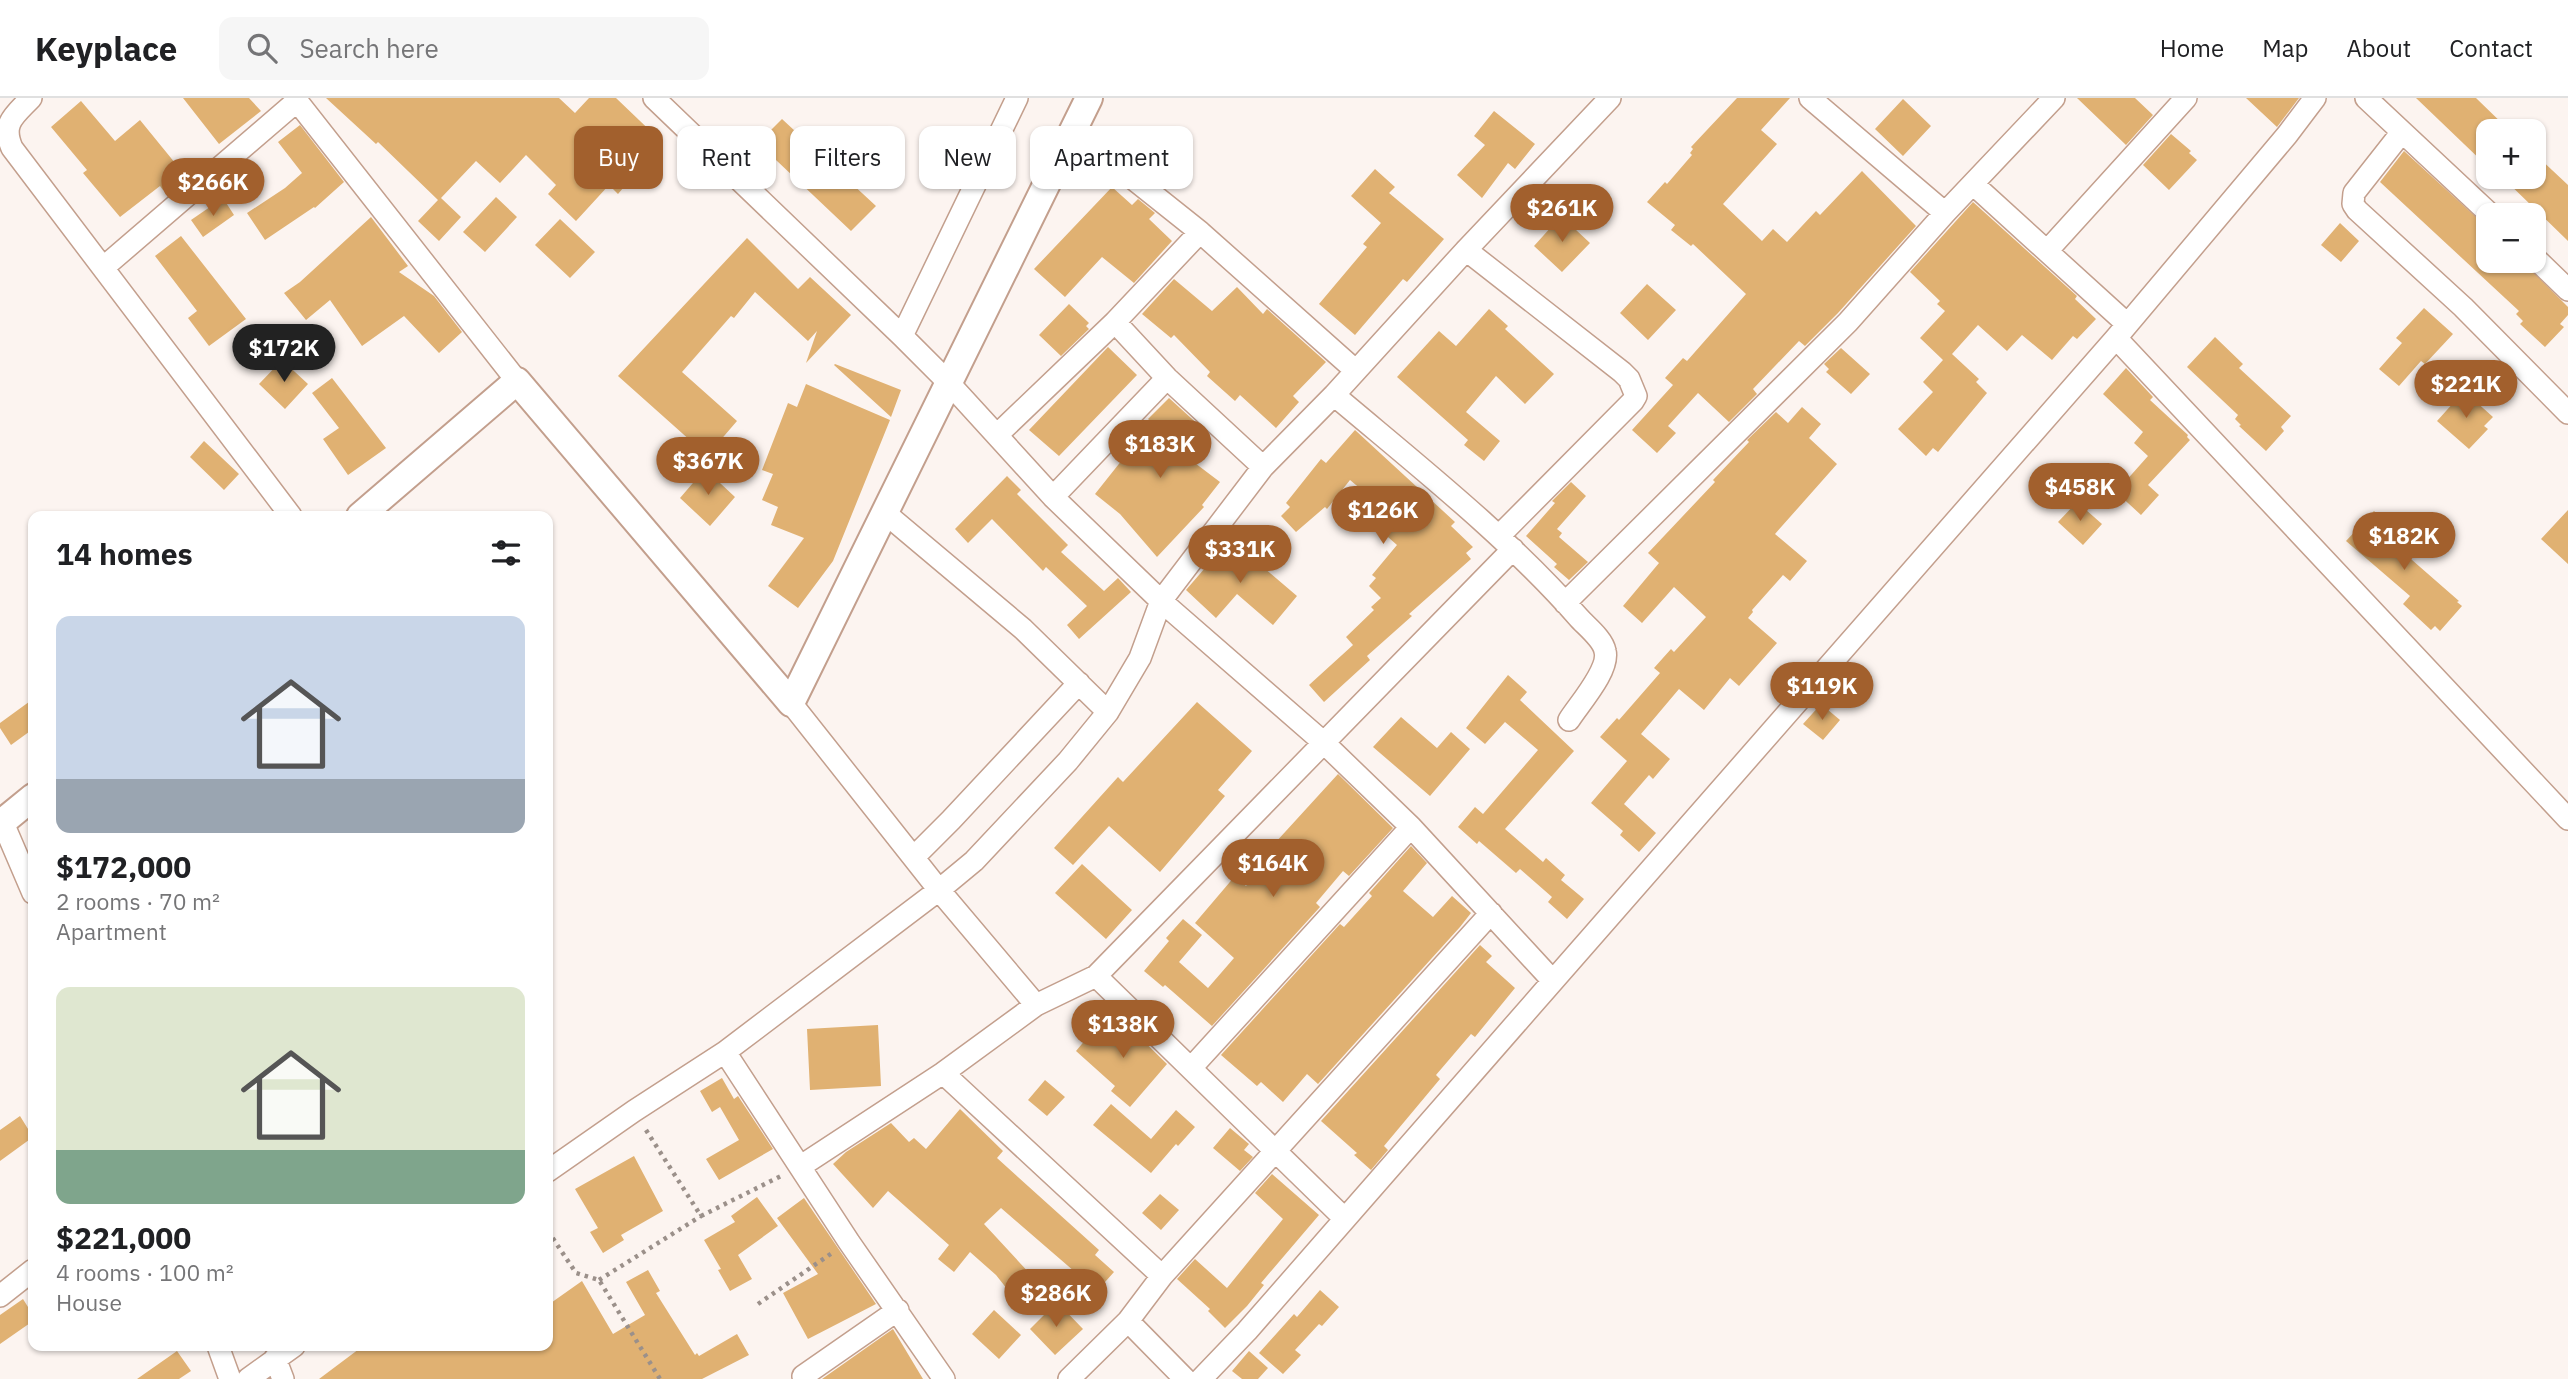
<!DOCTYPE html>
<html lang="en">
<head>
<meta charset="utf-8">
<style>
  body { margin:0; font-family:"IBM Plex Sans",sans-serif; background:#f6f6f6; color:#202124; height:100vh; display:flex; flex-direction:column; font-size:26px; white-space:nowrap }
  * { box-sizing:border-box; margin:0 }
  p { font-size:23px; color:#757577 }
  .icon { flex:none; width:38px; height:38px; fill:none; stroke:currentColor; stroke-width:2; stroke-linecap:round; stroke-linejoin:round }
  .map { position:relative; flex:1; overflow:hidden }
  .sheet { position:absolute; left:28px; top:413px; width:525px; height:840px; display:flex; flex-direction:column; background:#fff; border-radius:14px; box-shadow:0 2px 5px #0004 }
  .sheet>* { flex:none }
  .banner { position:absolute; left:574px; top:28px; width:665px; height:63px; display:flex; gap:14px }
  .controls { position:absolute; left:2476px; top:21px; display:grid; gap:14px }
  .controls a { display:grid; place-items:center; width:70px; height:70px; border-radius:14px; background:#fff; box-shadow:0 2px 5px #0004; font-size:35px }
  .price { position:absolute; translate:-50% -60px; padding:0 16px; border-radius:24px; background:#a2602d; color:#fff; font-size:23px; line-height:46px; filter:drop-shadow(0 2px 4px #0008) }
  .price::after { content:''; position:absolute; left:50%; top:42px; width:21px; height:16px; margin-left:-10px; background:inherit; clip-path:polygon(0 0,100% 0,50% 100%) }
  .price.current { background:#222; color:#fff }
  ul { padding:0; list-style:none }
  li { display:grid; align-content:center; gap:14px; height:371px; padding:0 28px }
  li span { display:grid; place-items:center; height:217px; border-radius:14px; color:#555 }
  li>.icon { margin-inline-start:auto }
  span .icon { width:126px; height:126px; fill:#fffc; stroke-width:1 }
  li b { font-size:30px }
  h2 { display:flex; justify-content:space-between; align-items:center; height:84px; padding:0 28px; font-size:30px }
  .pill { padding:0 24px; border-radius:14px; background:#fff; box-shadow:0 2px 5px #0004; font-size:24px; line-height:63px }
  .pill.current { background:#a2602d; color:#fff }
  header { display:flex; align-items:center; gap:42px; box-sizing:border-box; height:98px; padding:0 35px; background:#fff; border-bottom:2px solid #e0e0e0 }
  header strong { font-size:33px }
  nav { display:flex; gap:38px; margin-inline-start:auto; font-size:24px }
  .search { width:490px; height:63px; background:#f6f6f6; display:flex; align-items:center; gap:18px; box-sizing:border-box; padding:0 24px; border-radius:14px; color:#757577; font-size:26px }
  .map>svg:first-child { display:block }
  .building { fill:#e0b172 }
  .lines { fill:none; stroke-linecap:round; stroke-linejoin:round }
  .minor-casing { stroke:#c39f8d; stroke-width:24 }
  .tertiary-casing { stroke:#c39f8d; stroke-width:30 }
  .path { stroke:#9b908a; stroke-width:4.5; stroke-dasharray:3.5 5; stroke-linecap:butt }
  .minor { stroke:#fff; stroke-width:21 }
  .tertiary { stroke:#fff; stroke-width:26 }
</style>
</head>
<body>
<header>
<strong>Keyplace</strong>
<div class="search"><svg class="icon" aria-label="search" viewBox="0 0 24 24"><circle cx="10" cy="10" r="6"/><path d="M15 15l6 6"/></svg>Search here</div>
<nav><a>Home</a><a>Map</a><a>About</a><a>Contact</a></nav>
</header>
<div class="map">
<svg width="2568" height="1281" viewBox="0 0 2568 1281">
  <rect width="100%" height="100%" fill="#fcf4f0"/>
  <!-- building -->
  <path class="building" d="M 183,0 L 249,0 L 261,13 L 219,46 Z
    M 326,0 L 559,0 L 575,15 L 589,0 L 616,0 L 662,44 L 618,96 L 609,87 L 576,123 L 548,96 L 556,87 L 526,57 L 500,85 L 476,63 L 441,100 L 461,119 L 439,143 L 418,123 L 438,102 L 378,44 L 376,46 Z
    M 1737,0 L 1790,0 L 1761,32 L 1777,46 L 1723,106 L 1762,143 L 1773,131 L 1787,144 L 1816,113 L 1820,117 L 1862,73 L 1916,128 L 1838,215 L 1805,248 L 1799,243 L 1753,291 L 1757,296 L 1729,324 L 1698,295 L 1668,328 L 1676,335 L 1657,355 L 1632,332 L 1673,287 L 1665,280 L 1683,260 L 1687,263 L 1746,196 L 1693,146 L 1691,148 L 1671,132 L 1675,127 L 1647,104 L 1665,84 L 1667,86 L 1692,57 L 1690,55 L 1693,51 L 1691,49 Z
    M 2077,0 L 2135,0 L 2153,17 L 2126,47 Z
    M 2246,0 L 2299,0 L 2277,29 Z
    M 2416,0 L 2476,0 L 2510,33 L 2488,33 L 2488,69 Z
    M 1903,1 L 1931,28 L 1903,58 L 1875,31 Z
    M 81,3 L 115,43 L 140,22 L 184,76 L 163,92 L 160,88 L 120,119 L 83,75 L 87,72 L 51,29 Z
    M 1494,13 L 1535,46 L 1515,71 L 1508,65 L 1482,100 L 1457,77 L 1485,47 L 1474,38 Z
    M 782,21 L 876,108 L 851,133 L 758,45 Z
    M 300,27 L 344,84 L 315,110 L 314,109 L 265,142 L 247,115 L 285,90 L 302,75 L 278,44 Z
    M 2171,36 L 2191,53 L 2189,55 L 2197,62 L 2169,92 L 2143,67 Z
    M 2404,53 L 2488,130 L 2488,163 L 2522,163 L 2568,209 L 2568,217 L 2560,226 L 2564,229 L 2545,249 L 2520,226 L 2523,223 L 2516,216 L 2519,213 L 2380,84 Z
    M 2534,55 L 2568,87 L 2568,143 L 2502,79 L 2534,79 Z
    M 1375,71 L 1395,89 L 1389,95 L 1444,141 L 1407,184 L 1403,181 L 1355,237 L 1319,206 L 1367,149 L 1363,146 L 1381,125 L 1351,98 Z
    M 1112,89 L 1132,107 L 1138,101 L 1155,115 L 1149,121 L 1172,143 L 1134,185 L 1102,159 L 1065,199 L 1034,171 Z
    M 496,99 L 517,119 L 485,154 L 463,134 Z
    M 223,100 L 234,117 L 203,139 L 191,122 Z
    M 1973,104 L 2077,198 L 2075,201 L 2096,221 L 2077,241 L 2073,238 L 2052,262 L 2022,237 L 2007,253 L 1978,227 L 1952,256 L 1979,281 L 1976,284 L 1987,295 L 1938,354 L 1933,350 L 1926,358 L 1898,331 L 1933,294 L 1923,284 L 1943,262 L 1920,240 L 1945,213 L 1937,206 L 1940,203 L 1910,174 Z
    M 1561,118 L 1590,145 L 1562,174 L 1534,148 Z
    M 371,119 L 408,168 L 399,174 L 434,198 L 462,234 L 439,255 L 404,218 L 362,248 L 330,202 L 306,222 L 284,195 L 300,184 Z
    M 560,121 L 595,154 L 570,180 L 535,147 Z
    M 2340,125 L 2359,143 L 2341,164 L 2321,147 Z
    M 181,138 L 246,221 L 209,248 L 188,220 L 197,213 L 155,158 Z
    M 747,140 L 798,191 L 810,179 L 851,217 L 806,265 L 817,233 L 808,243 L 755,194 L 734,220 L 731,218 L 682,274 L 737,323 L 712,352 L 692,344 L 618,278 Z
    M 1174,181 L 1212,213 L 1237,189 L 1263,216 L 1267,211 L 1326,264 L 1293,298 L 1299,304 L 1276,330 L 1240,297 L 1235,303 L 1207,278 L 1210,274 L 1174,237 L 1171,240 L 1142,216 Z
    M 1647,186 L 1676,212 L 1648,242 L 1620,215 Z
    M 1069,206 L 1089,225 L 1086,228 L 1089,231 L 1061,258 L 1039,237 Z
    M 2424,210 L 2453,236 L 2425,266 L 2421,263 L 2399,288 L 2379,271 L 2402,245 L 2396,240 Z
    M 1489,211 L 1508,228 L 1505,231 L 1554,276 L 1525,306 L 1496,278 L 1466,314 L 1500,343 L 1484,363 L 1464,347 L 1468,342 L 1397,279 L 1439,233 L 1456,248 Z
    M 2215,239 L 2243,266 L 2239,270 L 2291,318 L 2281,329 L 2284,333 L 2266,353 L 2239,328 L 2241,327 L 2235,321 L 2238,317 L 2187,269 Z
    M 1108,249 L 1137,277 L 1059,358 L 1029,332 Z
    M 1841,250 L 1870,276 L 1851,296 L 1826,274 L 1829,271 L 1824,266 Z
    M 282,262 L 308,286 L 285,311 L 259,286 Z
    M 835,266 L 901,292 L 891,319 L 834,267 Z
    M 2126,270 L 2153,299 L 2150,302 L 2188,337 L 2187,339 L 2190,342 L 2148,387 L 2159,397 L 2141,417 L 2116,394 L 2148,358 L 2134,345 L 2143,334 L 2103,296 Z
    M 332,280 L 386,350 L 348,377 L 323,341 L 339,330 L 312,295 Z
    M 806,286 L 890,322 L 833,463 L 798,510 L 768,488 L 804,440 L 771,427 L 778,409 L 762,402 L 773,376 L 762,372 L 788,305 L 797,309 Z
    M 2464,293 L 2493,319 L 2484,328 L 2488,331 L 2469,351 L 2437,323 Z
    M 1169,300 L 1202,330 L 1179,353 L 1220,384 L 1202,407 L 1204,409 L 1157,459 L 1120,416 L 1095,396 L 1126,357 L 1124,355 L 1151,324 L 1148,321 Z
    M 1802,309 L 1821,326 L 1809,340 L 1837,366 L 1775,436 L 1807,463 L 1790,483 L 1783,477 L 1752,512 L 1753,514 L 1748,520 L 1777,545 L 1739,588 L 1730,580 L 1704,612 L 1679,591 L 1641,636 L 1670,661 L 1653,681 L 1649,677 L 1624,706 L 1656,735 L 1639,754 L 1620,737 L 1623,733 L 1591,705 L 1627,663 L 1600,639 L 1617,620 L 1619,622 L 1660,575 L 1654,570 L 1671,551 L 1674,554 L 1706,519 L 1674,489 L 1642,525 L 1623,508 L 1659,465 L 1648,455 L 1715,384 L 1713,382 L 1749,344 L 1747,342 L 1776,314 L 1788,325 Z
    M 1355,332 L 1455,424 L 1451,428 L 1473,449 L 1466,455 L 1471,461 L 1409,516 L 1412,518 L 1367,558 L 1370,562 L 1324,604 L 1309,587 L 1353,547 L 1346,539 L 1374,512 L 1371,509 L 1381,500 L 1369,488 L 1376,480 L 1372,477 L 1397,447 L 1380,432 L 1393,418 L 1350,382 L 1327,411 L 1325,409 L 1296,434 L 1281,418 L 1290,409 L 1286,405 L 1321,361 L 1326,365 Z
    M 204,343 L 239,376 L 224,392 L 190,359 Z
    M 705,371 L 735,399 L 710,428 L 680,400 Z
    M 1007,378 L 1021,392 L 1017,396 L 1068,447 L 1061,454 L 1104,493 L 1118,480 L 1131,494 L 1079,541 L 1067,527 L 1087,508 L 1046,469 L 1043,473 L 992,421 L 968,445 L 955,431 Z
    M 1571,384 L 1586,398 L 1557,431 L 1562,435 L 1559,439 L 1588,464 L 1569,482 L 1554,469 L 1557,466 L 1526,438 L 1555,405 L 1552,403 Z
    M 2077,404 L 2102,426 L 2083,447 L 2058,424 Z
    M 2568,412 L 2568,466 L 2541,441 Z
    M 2374,413 L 2378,417 L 2380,415 L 2405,438 L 2396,448 L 2459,503 L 2457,504 L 2462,508 L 2440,533 L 2435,528 L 2431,532 L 2403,506 L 2410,498 L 2346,443 Z
    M 1230,441 L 1297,498 L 1273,527 L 1237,496 L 1216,520 L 1186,492 Z
    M 1508,577 L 1527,594 L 1520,602 L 1574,653 L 1505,731 L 1543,764 L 1546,760 L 1565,777 L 1561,782 L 1584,801 L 1567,821 L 1548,804 L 1552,799 L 1520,771 L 1516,775 L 1479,743 L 1477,746 L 1458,729 L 1475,709 L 1483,716 L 1538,652 L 1505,624 L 1485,646 L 1466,630 Z
    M 33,601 L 33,631 L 11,647 L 0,630 L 0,625 Z
    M 1197,604 L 1252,653 L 1218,692 L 1225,698 L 1160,774 L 1109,728 L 1073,767 L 1054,750 L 1118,679 L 1123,684 Z
    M 1821,606 L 1840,622 L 1823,642 L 1803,626 Z
    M 1401,619 L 1437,650 L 1451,634 L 1470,651 L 1430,698 L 1373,649 Z
    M 1338,676 L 1393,730 L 1349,778 L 1343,773 L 1316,805 L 1320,809 L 1212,928 L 1165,887 L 1163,889 L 1144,873 L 1169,843 L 1166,840 L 1183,821 L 1202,837 L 1179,864 L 1208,890 L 1234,860 L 1195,825 L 1235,778 L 1246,788 L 1280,749 L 1275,745 Z
    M 1411,748 L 1427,765 L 1403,793 L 1433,819 L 1452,798 L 1471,815 L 1460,829 L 1318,986 L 1307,976 L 1283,1004 L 1261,984 L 1257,988 L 1221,957 L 1340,826 L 1344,829 L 1372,798 L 1369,795 Z
    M 1082,766 L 1132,812 L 1106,841 L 1055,795 Z
    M 1480,847 L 1492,858 L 1486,864 L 1515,890 L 1475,939 L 1471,936 L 1436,977 L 1440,981 L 1384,1048 L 1388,1052 L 1371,1072 L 1354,1057 L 1357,1055 L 1321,1023 Z
    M 1116,916 L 1167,966 L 1130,1009 L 1111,993 L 1115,988 L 1076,953 L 1092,934 L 1097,938 Z
    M 878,927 L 881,988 L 810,992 L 807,931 Z
    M 722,980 L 734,1001 L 738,998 L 773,1051 L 719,1082 L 706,1061 L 739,1042 L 720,1009 L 712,1014 L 700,993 Z
    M 1045,982 L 1065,999 L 1047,1018 L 1028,1002 Z
    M 1111,1006 L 1151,1041 L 1176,1012 L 1195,1029 L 1178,1048 L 1176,1046 L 1151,1075 L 1093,1027 Z
    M 960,1011 L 1003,1053 L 997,1060 L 1099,1152 L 1095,1157 L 1114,1174 L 1097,1193 L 1001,1110 L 984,1126 L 1032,1178 L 1011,1196 L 996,1177 L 970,1154 L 954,1174 L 938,1161 L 949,1147 L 888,1093 L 873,1110 L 833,1066 L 846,1054 L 891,1025 L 909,1044 L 914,1040 L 926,1051 Z
    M 20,1018 L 33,1039 L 0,1063 L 0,1032 Z
    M 1230,1030 L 1249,1046 L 1244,1052 L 1253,1059 L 1240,1073 L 1213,1050 Z
    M 634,1058 L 663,1113 L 621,1137 L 624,1142 L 603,1155 L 590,1134 L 598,1130 L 575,1091 Z
    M 1272,1076 L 1319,1117 L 1261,1185 L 1264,1187 L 1247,1208 L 1225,1230 L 1208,1213 L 1210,1211 L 1177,1181 L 1195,1161 L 1227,1190 L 1283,1121 L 1255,1095 Z
    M 1160,1096 L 1179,1112 L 1161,1132 L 1142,1115 Z
    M 757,1099 L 778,1128 L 738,1157 L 752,1181 L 730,1193 L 718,1172 L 721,1171 L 704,1142 L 735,1124 L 731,1118 Z
    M 804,1100 L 876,1206 L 808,1241 L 783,1195 L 818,1176 L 777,1120 Z
    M 648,1172 L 660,1193 L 656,1195 L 695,1257 L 697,1255 L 699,1258 L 737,1236 L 749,1257 L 702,1281 L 319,1281 L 363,1248 L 548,1248 L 548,1207 L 582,1183 L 613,1236 L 645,1217 L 626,1184 Z
    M 1320,1192 L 1339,1209 L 1322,1228 L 1319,1226 L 1295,1252 L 1301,1257 L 1283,1276 L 1259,1255 L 1294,1216 L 1297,1219 Z
    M 23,1201 L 33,1217 L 33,1223 L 0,1246 L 0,1217 Z
    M 1057,1204 L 1083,1231 L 1055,1257 L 1030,1231 Z
    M 994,1212 L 1021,1237 L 999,1261 L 972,1236 Z
    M 893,1231 L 923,1281 L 822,1281 Z
    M 177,1253 L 191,1273 L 179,1281 L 137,1281 Z
    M 1249,1253 L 1268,1270 L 1258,1281 L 1242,1281 L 1232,1273 Z"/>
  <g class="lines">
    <defs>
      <path id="minor" d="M 31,0 C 15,17 1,25 12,50 L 291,418
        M 654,0 L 902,238 L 948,284 L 1053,399 L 1161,503 L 1323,644 L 1411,729 L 1553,883 L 2116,240 L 2287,37 L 2315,0
        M 1810,0 L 1945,115
        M 2366,0 L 2491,117
        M 1072,32 L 1200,134 L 1355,272
        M 2402,34 L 2354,95 L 2353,106 L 2357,112 L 2463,209 L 2568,315
        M 1973,86 L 2127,226
        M 1466,152 L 1622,274 L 1629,281 L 1636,298 L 1633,303 L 1499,438
        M 2047,153 L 2186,0
        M 2534,159 L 2568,192
        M 104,169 L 297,3 L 517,283
        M 1115,224 L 1167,280 L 1263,369
        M 902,238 L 1017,0
        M 2116,240 L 2568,721
        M 1334,297 C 1418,368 1506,437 1579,520 C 1586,528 1603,541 1605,553 C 1610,572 1579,606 1569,622
        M 997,337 L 1115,224 L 1200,134
        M 1053,399 L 1167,280
        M 885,415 L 1023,531 L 1108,614
        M 1513,451 L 1096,878 L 1345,1121 L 1553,883
        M 1565,505 L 1848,224 L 1945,115 L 2054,0
        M 791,605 L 939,792 L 1036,907 L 1096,878
        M 3,725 L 33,795
        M 914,759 L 951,722 L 1079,585
        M 1036,907 L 943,975 L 1162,1178
        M 725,954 L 849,1144 L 944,1281
        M 1191,970 L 1411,729
        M 801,1068 L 943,975
        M 548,1073 L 634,1013 L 725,954 L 939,792 L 974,763 L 1068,663 L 1108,614 L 1140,560 L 1161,503 L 1263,369 L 1334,297 L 1466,152 L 1610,0
        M 0,1198 L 33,1172
        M 218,1248 L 230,1281
        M 275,1260 L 283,1281
        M 803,1278 L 898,1212
        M 248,1281 L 294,1248
        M 1069,1281 L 1128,1223
        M 1185,1281 L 1128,1223 L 1162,1178 L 1491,815
        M 1201,1281 L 1247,1233 L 1345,1121"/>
      <path id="tertiary" d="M 360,418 L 517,283 L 791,605 L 1089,0
        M 0,726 L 33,699"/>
    </defs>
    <!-- minor casing -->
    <use href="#minor" class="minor-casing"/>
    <!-- tertiary casing -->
    <use href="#tertiary" class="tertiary-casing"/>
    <!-- path -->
    <path class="path" d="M 646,1032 L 701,1118 L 783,1077
      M 548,1133 L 576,1175 L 599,1182 L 660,1281
      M 599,1182 L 701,1118
      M 758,1206 L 832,1155"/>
    <!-- minor -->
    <use href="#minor" class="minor"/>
    <!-- tertiary -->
    <use href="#tertiary" class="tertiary"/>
  </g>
</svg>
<div class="controls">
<a>+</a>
<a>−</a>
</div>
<b class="price" style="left:213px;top:120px">$266K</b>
<b class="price" style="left:1562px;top:146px">$261K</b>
<b class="price current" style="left:284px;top:286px">$172K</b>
<b class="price" style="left:2466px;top:322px">$221K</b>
<b class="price" style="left:1160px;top:382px">$183K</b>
<b class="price" style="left:708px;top:399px">$367K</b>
<b class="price" style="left:2080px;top:425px">$458K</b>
<b class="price" style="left:1383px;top:448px">$126K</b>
<b class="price" style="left:2404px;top:474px">$182K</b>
<b class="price" style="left:1240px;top:487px">$331K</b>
<b class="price" style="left:1822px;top:624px">$119K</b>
<b class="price" style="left:1273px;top:801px">$164K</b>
<b class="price" style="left:1123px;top:962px">$138K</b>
<b class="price" style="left:1056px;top:1231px">$286K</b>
<div class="banner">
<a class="pill current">Buy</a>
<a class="pill">Rent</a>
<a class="pill">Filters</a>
<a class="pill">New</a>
<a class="pill">Apartment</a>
</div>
<section class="sheet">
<h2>14 homes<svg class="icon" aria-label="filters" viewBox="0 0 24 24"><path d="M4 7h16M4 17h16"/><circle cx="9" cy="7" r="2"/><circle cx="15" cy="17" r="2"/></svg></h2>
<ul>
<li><span style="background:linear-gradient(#c9d6e8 75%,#9aa5b1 0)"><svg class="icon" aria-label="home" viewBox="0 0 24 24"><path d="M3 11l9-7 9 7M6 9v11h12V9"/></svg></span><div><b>$172,000</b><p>2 rooms · 70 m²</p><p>Apartment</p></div></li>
<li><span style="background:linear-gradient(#dfe7d0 75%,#7fa58c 0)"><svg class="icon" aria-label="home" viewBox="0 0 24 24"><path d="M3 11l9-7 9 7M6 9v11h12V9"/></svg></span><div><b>$221,000</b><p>4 rooms · 100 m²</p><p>House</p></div></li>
</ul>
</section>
</div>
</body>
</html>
